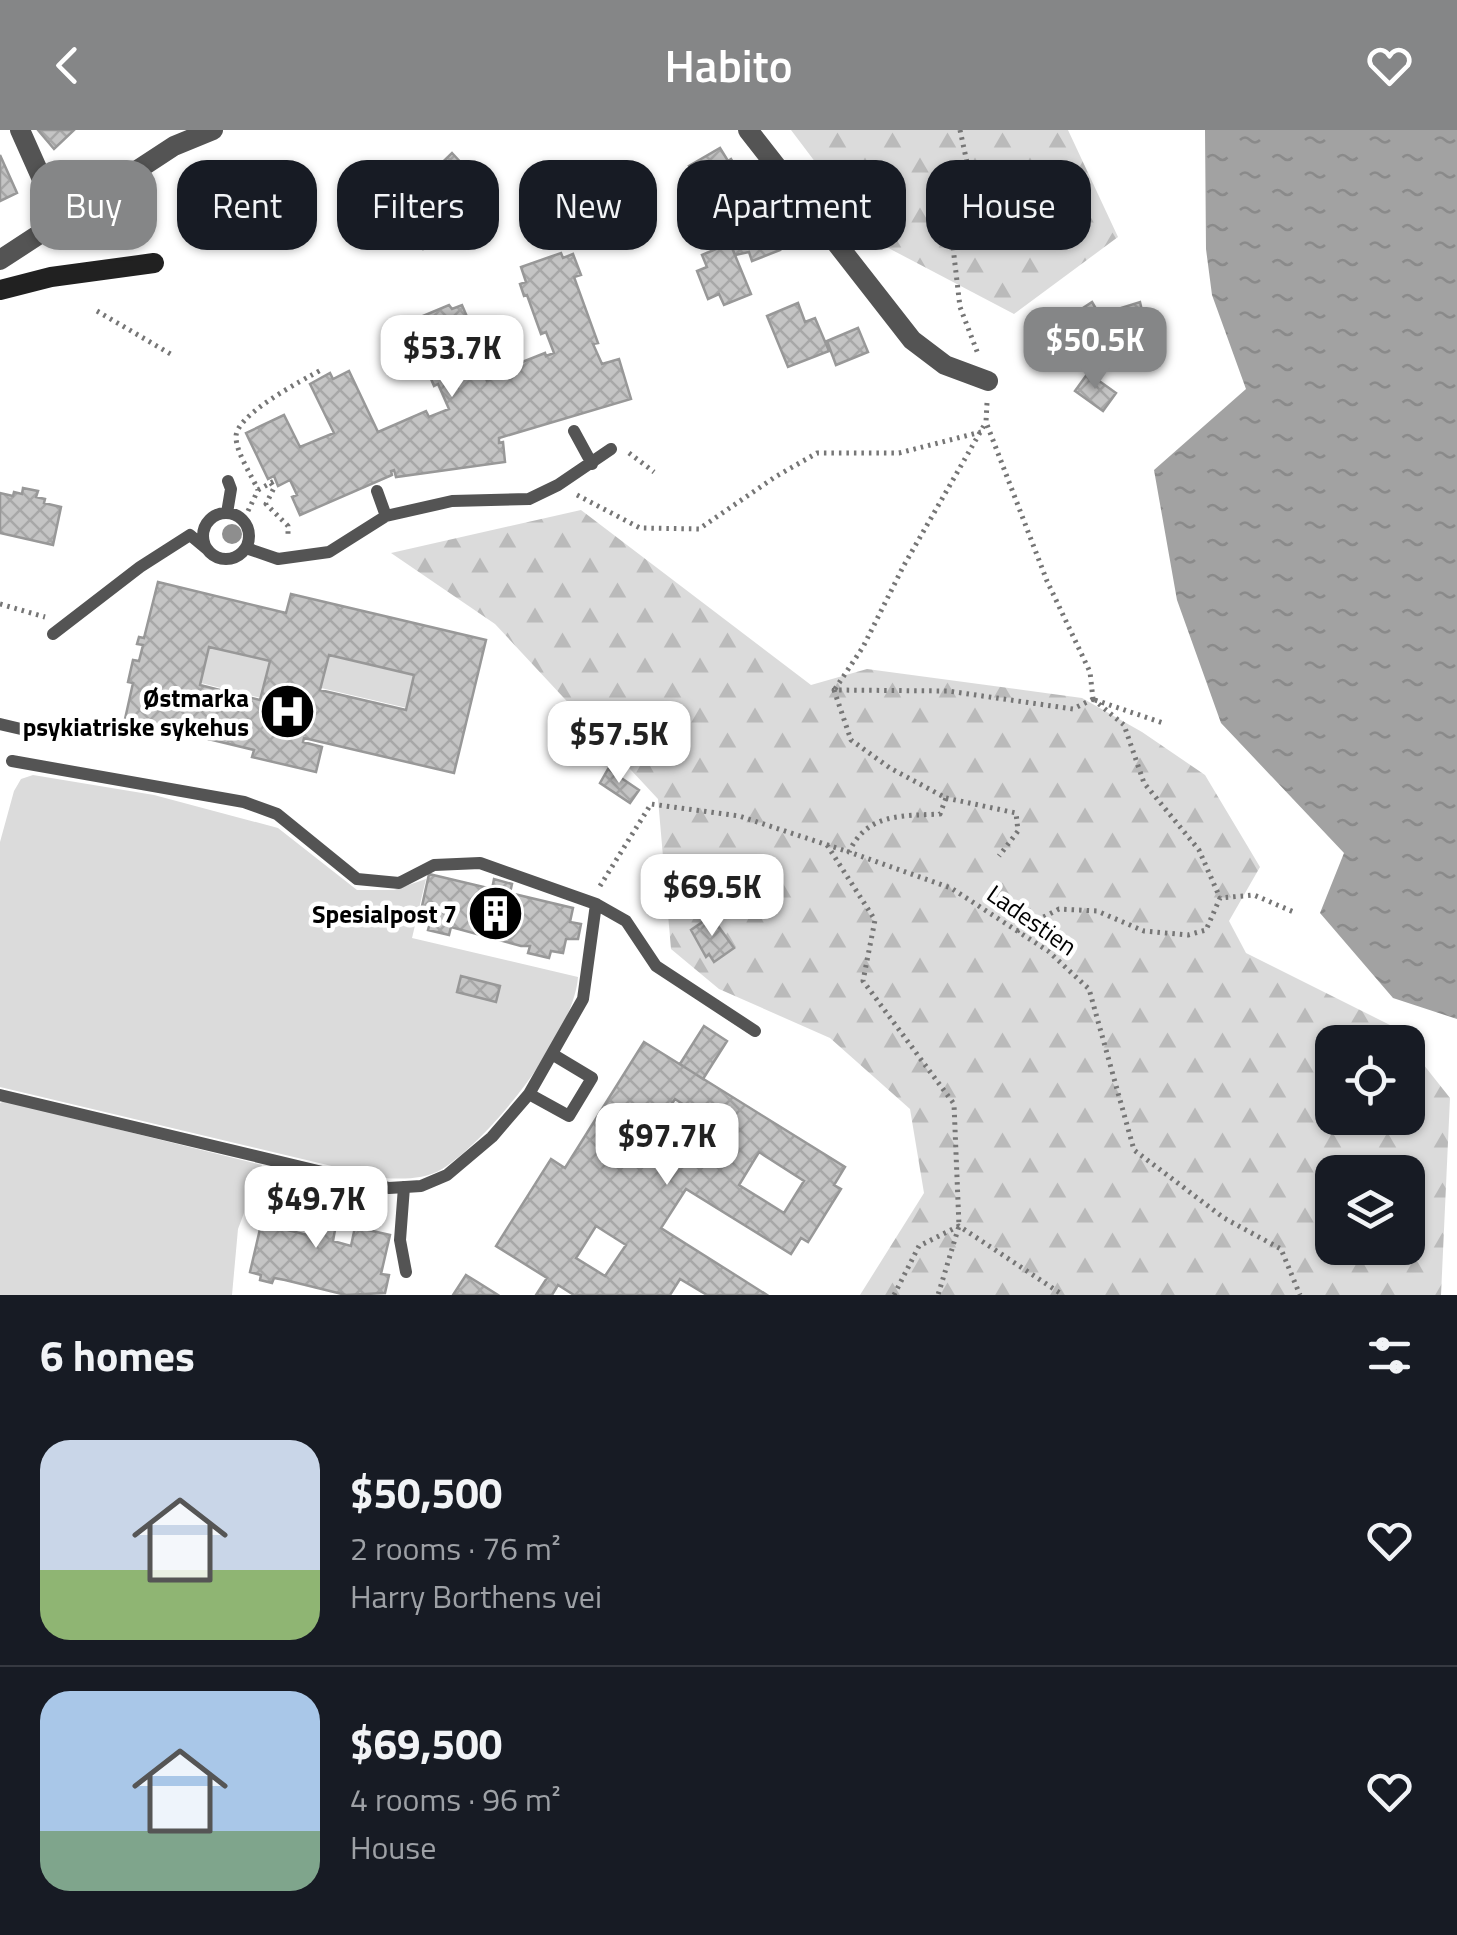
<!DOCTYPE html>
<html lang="en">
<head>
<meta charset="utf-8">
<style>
  body { margin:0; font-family:"Titillium Web",sans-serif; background:#242831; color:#f1f3f6; height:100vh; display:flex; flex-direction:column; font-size:38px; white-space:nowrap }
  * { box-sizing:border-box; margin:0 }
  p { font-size:32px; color:#9ea1a6 }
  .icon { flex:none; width:55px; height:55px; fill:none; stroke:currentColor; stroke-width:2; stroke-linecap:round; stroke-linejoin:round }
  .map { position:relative; height:1165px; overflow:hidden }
  .sheet { display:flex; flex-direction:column; background:#171b24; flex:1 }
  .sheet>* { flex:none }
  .banner { position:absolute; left:30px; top:30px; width:1398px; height:90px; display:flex; gap:20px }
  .tools { position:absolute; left:1315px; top:895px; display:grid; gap:20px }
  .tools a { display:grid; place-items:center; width:110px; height:110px; border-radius:20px; background:#171b24; box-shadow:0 2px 8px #0004; font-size:50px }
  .price { position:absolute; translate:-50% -85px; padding:0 22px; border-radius:20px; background:#fff; color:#222; font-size:32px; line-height:65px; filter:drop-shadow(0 2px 5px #0008) }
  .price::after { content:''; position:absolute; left:50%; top:60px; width:30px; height:22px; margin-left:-15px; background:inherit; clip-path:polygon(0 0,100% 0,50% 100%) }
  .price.current { background:#858687; color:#fff }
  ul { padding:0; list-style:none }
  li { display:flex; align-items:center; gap:30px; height:250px; padding:0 40px }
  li+li { border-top:2px solid #363941 }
  li span { display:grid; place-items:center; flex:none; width:280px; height:200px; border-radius:30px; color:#555 }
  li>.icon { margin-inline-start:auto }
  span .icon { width:120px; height:120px; fill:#fffc; stroke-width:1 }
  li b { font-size:42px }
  h2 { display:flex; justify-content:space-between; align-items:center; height:120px; padding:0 40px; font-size:42px }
  .pill { padding:0 35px; border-radius:30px; background:#171b24; box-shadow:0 2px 8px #0004; font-size:35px; line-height:90px }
  .pill.current { background:#858687; color:#fff }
  header { display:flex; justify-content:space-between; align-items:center; height:130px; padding:0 40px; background:#858687; color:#fff; font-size:45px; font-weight:600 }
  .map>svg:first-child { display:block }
  .green { fill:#dbdbdb }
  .forest { fill:url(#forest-firs); fill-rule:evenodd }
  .water { fill:url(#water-ripples) }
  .building { fill:url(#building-cross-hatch); stroke:#989898; stroke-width:2.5; fill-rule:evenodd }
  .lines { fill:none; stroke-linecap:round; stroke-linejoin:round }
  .path { stroke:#767676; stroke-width:5; stroke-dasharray:2.5 5; stroke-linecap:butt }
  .lane { stroke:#545454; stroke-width:12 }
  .street { stroke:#545454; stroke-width:20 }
  .secondary { stroke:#212121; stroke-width:20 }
  .tree { fill:#8e8e8e }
  .labels { text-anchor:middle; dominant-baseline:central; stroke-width:9; stroke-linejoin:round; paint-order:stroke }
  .poi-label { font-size:25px; font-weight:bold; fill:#000; stroke:#fff; text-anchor:end }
  .street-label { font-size:25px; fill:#000; stroke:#fff }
</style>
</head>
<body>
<header><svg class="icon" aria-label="back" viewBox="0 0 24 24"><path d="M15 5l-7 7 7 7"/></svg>Habito<svg class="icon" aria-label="heart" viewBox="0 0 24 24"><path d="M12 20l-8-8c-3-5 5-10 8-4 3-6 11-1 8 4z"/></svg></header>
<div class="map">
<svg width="1457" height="1165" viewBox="0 0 1457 1165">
  <defs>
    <pattern id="forest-firs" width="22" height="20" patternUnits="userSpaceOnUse" patternTransform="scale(2.5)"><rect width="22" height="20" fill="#dbdbdb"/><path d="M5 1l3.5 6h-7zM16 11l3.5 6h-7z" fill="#bababa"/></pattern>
    <pattern id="water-ripples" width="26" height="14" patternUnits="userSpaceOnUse" patternTransform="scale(2.5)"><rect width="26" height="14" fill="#a2a2a2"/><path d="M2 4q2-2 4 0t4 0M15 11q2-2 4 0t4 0" fill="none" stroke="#8a8a8a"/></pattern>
    <pattern id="building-cross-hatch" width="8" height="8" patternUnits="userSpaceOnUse" patternTransform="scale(2.5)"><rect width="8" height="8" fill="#c4c4c4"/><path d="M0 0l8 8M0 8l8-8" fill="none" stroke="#a7a7a7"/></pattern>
  </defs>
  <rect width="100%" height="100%" fill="#fff"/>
  <!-- green -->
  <path class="green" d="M 210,514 L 271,530 L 261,568 L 201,553 Z
    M 329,522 L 415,543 L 407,578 L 321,558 Z
    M 33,645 L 154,665 L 278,698 L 357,760 L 394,760 L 426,749 L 412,808 L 578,847 C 574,904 490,1009 442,1039 C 424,1050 402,1049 382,1048 L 0,957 L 0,712 L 14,661 L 21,649 Z
    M 4,971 L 262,1035 L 238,1099 L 232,1165 L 0,1165 L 0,973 Z"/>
  <!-- forest -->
  <path class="forest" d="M 791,0 L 1068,0 L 1118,107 L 1014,184 L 875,111 Z
    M 581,380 L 811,555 L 867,539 L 1082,568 L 1142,602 L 1205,645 L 1260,737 L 1229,791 L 1246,823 L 1392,896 L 1405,912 L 1332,912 L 1332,988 L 1408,988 L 1408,915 L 1450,968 L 1441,1165 L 860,1165 L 924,1063 L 910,979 L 830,908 L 719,859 L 671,819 L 658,669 L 495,494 L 391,423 ZM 1332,1042 L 1408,1042 L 1408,1118 L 1332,1118 Z"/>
  <!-- water -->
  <path class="water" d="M 1205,0 L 1457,0 L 1457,889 L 1393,868 L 1320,783 L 1344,723 L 1221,593 L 1177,470 L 1154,340 L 1246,259 L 1212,165 L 1206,119 Z"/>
  <!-- building -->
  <path class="building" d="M 38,0 L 74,0 L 54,19 Z
    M 720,18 L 728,31 L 731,29 L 744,50 L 741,52 L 747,63 L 716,81 L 689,36 Z
    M 452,23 L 465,37 L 436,65 L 423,51 Z
    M 0,25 L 17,63 L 0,71 Z
    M 409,65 L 443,100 L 423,119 L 389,84 Z
    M 743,70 L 752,86 L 720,99 L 714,88 Z
    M 770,97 L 780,120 L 752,131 L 749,122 L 735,125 L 730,113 Z
    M 730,113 L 751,164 L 724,175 L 719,164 L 708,169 L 697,141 L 707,137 L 702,125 Z
    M 561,123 L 563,128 L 573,124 L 581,145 L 574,147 L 598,213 L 593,214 L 602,234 L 619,229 L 631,269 L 499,308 L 499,313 L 503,312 L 505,332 L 396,347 L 394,340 L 391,341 L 392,345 L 300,385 L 292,367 L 297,365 L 290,350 L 278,356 L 274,346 L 268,349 L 246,303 L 284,285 L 300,317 L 334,303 L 310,254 L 330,243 L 333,249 L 349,241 L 378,302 L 426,281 L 429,287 L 449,279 L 438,254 L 434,256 L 418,218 L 415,219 L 410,208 L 417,205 L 411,191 L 449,175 L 452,179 L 462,175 L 471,196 L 465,198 L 487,251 L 493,248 L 492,244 L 545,223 L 546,226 L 554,223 L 546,202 L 541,204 L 527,165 L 524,166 L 520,154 L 526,152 L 521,137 Z
    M 1092,172 L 1098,182 L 1085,190 L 1080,180 Z
    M 1140,172 L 1154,233 L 1130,240 L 1121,208 L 1108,211 L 1107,196 L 1112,194 L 1108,182 Z
    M 798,173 L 805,192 L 815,188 L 829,221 L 788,237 L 767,186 Z
    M 858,198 L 868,222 L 836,235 L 827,211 Z
    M 1088,243 L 1116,263 L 1103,281 L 1075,261 Z
    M 23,358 L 38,361 L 36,367 L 45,369 L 44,373 L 61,377 L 53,415 L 0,403 L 0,363 L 13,366 L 14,362 L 22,364 Z
    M 158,452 L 286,483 L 291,464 L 486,510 L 454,643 L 304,608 L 303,612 L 322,617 L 316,642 L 252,627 L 254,620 L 125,589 L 133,553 L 128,552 L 133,530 L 139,531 L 143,515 L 137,514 L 139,507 L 144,508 ZM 209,517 L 270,531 L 260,570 L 200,555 ZM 329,525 L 414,545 L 406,580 L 320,560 Z
    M 608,639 L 639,660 L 630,673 L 600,653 Z
    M 429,744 L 492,759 L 494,749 L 512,754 L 510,763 L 573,778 L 570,792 L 581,794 L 578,809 L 566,809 L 563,823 L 551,821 L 549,828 L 528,823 L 530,816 L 521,816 L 451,797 L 449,805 L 428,800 L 430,792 L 419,790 Z
    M 711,786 L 734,818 L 714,832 L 709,824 L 706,827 L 691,800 Z
    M 461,846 L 500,856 L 496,872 L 457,862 Z
    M 704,896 L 727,911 L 703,949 L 680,934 Z
    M 644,912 L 845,1037 L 834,1055 L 841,1059 L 808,1112 L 801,1108 L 791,1124 L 686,1059 L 661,1098 L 767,1165 L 707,1165 L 680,1149 L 670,1165 L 574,1165 L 558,1155 L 552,1165 L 536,1165 L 547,1148 L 496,1116 L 551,1029 L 565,1038 ZM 675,969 L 704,988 L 684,1020 L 654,1001 ZM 759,1022 L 804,1051 L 784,1083 L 739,1055 ZM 596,1096 L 626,1115 L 605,1146 L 576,1128 Z
    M 271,1052 L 307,1061 L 302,1085 L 292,1083 L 288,1100 L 315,1107 L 317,1096 L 335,1100 L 333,1111 L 351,1116 L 355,1097 L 390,1105 L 381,1144 L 389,1145 L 385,1163 L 346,1165 L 285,1150 L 274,1148 L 272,1153 L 260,1150 L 261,1145 L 250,1142 Z
    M 466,1145 L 479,1153 L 498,1165 L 453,1165 Z"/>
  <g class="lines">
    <!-- path -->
    <path class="path" d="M 960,0 L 968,37 L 953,117 L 960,177 L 978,224
      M 97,181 L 174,226
      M 987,273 L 986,292 L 1047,451 L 1090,542 L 1093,569
      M 629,323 L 654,342
      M 271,353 L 274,358 L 266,374 L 288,396 L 288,405
      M 258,360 L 276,350
      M 577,365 L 640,398 L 699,399 L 775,347 L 817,323 L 899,323 L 981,302
      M 248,381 L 258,360 C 252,346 237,324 236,308 C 234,285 303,250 321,240
      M 0,474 L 45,487
      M 835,559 L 863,517 L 903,437 L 986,292
      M 1093,569 L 1073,579 L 948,561 L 834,560 L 851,610 L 890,638 L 946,668 L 940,684 C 902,686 867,683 849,722 L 951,758 L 1048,821 L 1089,859 L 1134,1020 L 1224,1088 L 1281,1119 L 1300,1165
      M 1093,569 L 1124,595 L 1144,653 L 1199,720 L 1220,768
      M 1095,570 L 1163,593
      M 946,668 L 1016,683 L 1018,701 L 999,726
      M 827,715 L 875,790 L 863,851 L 954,974 L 959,1096 L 938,1165
      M 600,756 L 651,674 L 739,686 L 849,722
      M 1017,801 L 1059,779 L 1097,781 L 1144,801 L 1188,805 L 1206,800 L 1220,768 L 1254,765 L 1296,783
      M 894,1165 L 919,1116 L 959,1096 L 1063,1165"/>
    <!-- lane -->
    <path class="lane" d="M 574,301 L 592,334
      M 377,361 L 386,386
      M 227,383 L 231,359 L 228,351
      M203 406a23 23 0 1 1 46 0a23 23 0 1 1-46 0Z
      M 246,418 L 278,429 L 329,422 L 386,386 L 452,371 L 529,369 L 558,355 L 611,319
      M 53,504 L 140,437 L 190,405 L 208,420
      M 0,594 L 21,599
      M 596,774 L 626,791 L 656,836 L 755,901
      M 529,964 L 569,986 L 592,948 L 552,924
      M 0,965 L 389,1058 L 421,1056 L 447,1045 L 492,1007 L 529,964 L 583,869 L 596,774 L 480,733 L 434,735 L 399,753 L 357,749 L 277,684 L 244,672 L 12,631
      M 404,1057 L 400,1110 L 406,1142"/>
    <!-- street -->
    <path class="street" d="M 20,0 L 61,92
      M 748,0 L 912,210 L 945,235 L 988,251
      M 0,130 L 174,16 L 213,0"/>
    <!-- secondary -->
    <path class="secondary" d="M 0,160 L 51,147 L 154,133"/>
  </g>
  <!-- trees -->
  <circle class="tree" cx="232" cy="404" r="10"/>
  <!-- icons -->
  <defs>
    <symbol id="hospital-disc" viewBox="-11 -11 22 22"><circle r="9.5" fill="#000" stroke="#fff"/><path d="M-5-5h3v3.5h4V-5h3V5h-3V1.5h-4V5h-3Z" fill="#fff"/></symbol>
    <symbol id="building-disc" viewBox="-11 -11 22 22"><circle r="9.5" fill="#000" stroke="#fff"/><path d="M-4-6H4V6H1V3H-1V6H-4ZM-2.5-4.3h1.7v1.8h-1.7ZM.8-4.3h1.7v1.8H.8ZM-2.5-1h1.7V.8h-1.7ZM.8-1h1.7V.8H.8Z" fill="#fff"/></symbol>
  </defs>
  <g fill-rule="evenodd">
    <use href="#hospital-disc" x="256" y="550" width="63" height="63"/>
    <use href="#building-disc" x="464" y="752" width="63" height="63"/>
  </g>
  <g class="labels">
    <!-- poi labels -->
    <g class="poi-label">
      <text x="249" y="568">Østmarka<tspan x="249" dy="29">psykiatriske sykehus</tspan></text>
      <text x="457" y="784">Spesialpost 7</text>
    </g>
    <!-- street labels -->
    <g class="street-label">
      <text transform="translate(1032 790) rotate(35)">Ladestien</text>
    </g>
  </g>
</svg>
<div class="tools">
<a><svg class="icon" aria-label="locate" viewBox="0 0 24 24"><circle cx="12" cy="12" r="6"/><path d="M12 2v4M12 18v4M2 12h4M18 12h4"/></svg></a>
<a><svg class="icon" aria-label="layers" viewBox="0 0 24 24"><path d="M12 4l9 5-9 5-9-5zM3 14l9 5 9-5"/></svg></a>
</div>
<b class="price current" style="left:1095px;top:262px">$50.5K</b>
<b class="price" style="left:452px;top:270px">$53.7K</b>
<b class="price" style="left:619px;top:656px">$57.5K</b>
<b class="price" style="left:712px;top:809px">$69.5K</b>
<b class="price" style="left:667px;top:1058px">$97.7K</b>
<b class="price" style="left:316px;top:1121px">$49.7K</b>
<div class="banner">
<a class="pill current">Buy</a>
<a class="pill">Rent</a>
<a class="pill">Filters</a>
<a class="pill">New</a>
<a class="pill">Apartment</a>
<a class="pill">House</a>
</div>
</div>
<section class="sheet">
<h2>6 homes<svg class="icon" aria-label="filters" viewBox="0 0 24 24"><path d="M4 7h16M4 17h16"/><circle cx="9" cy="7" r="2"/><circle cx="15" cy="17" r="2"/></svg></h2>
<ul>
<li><span style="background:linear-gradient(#c9d6e8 65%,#8fb573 0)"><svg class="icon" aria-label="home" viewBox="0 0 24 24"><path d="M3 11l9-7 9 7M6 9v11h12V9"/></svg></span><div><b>$50,500</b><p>2 rooms · 76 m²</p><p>Harry Borthens vei</p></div><svg class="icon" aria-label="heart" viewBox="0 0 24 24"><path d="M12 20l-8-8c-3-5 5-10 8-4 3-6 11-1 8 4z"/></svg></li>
<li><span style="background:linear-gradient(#a9c7e8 70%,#7fa58c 0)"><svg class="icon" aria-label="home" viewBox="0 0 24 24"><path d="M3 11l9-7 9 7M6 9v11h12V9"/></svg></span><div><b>$69,500</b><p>4 rooms · 96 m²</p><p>House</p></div><svg class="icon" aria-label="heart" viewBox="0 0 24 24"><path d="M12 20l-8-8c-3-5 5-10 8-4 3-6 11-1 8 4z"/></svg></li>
</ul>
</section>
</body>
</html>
